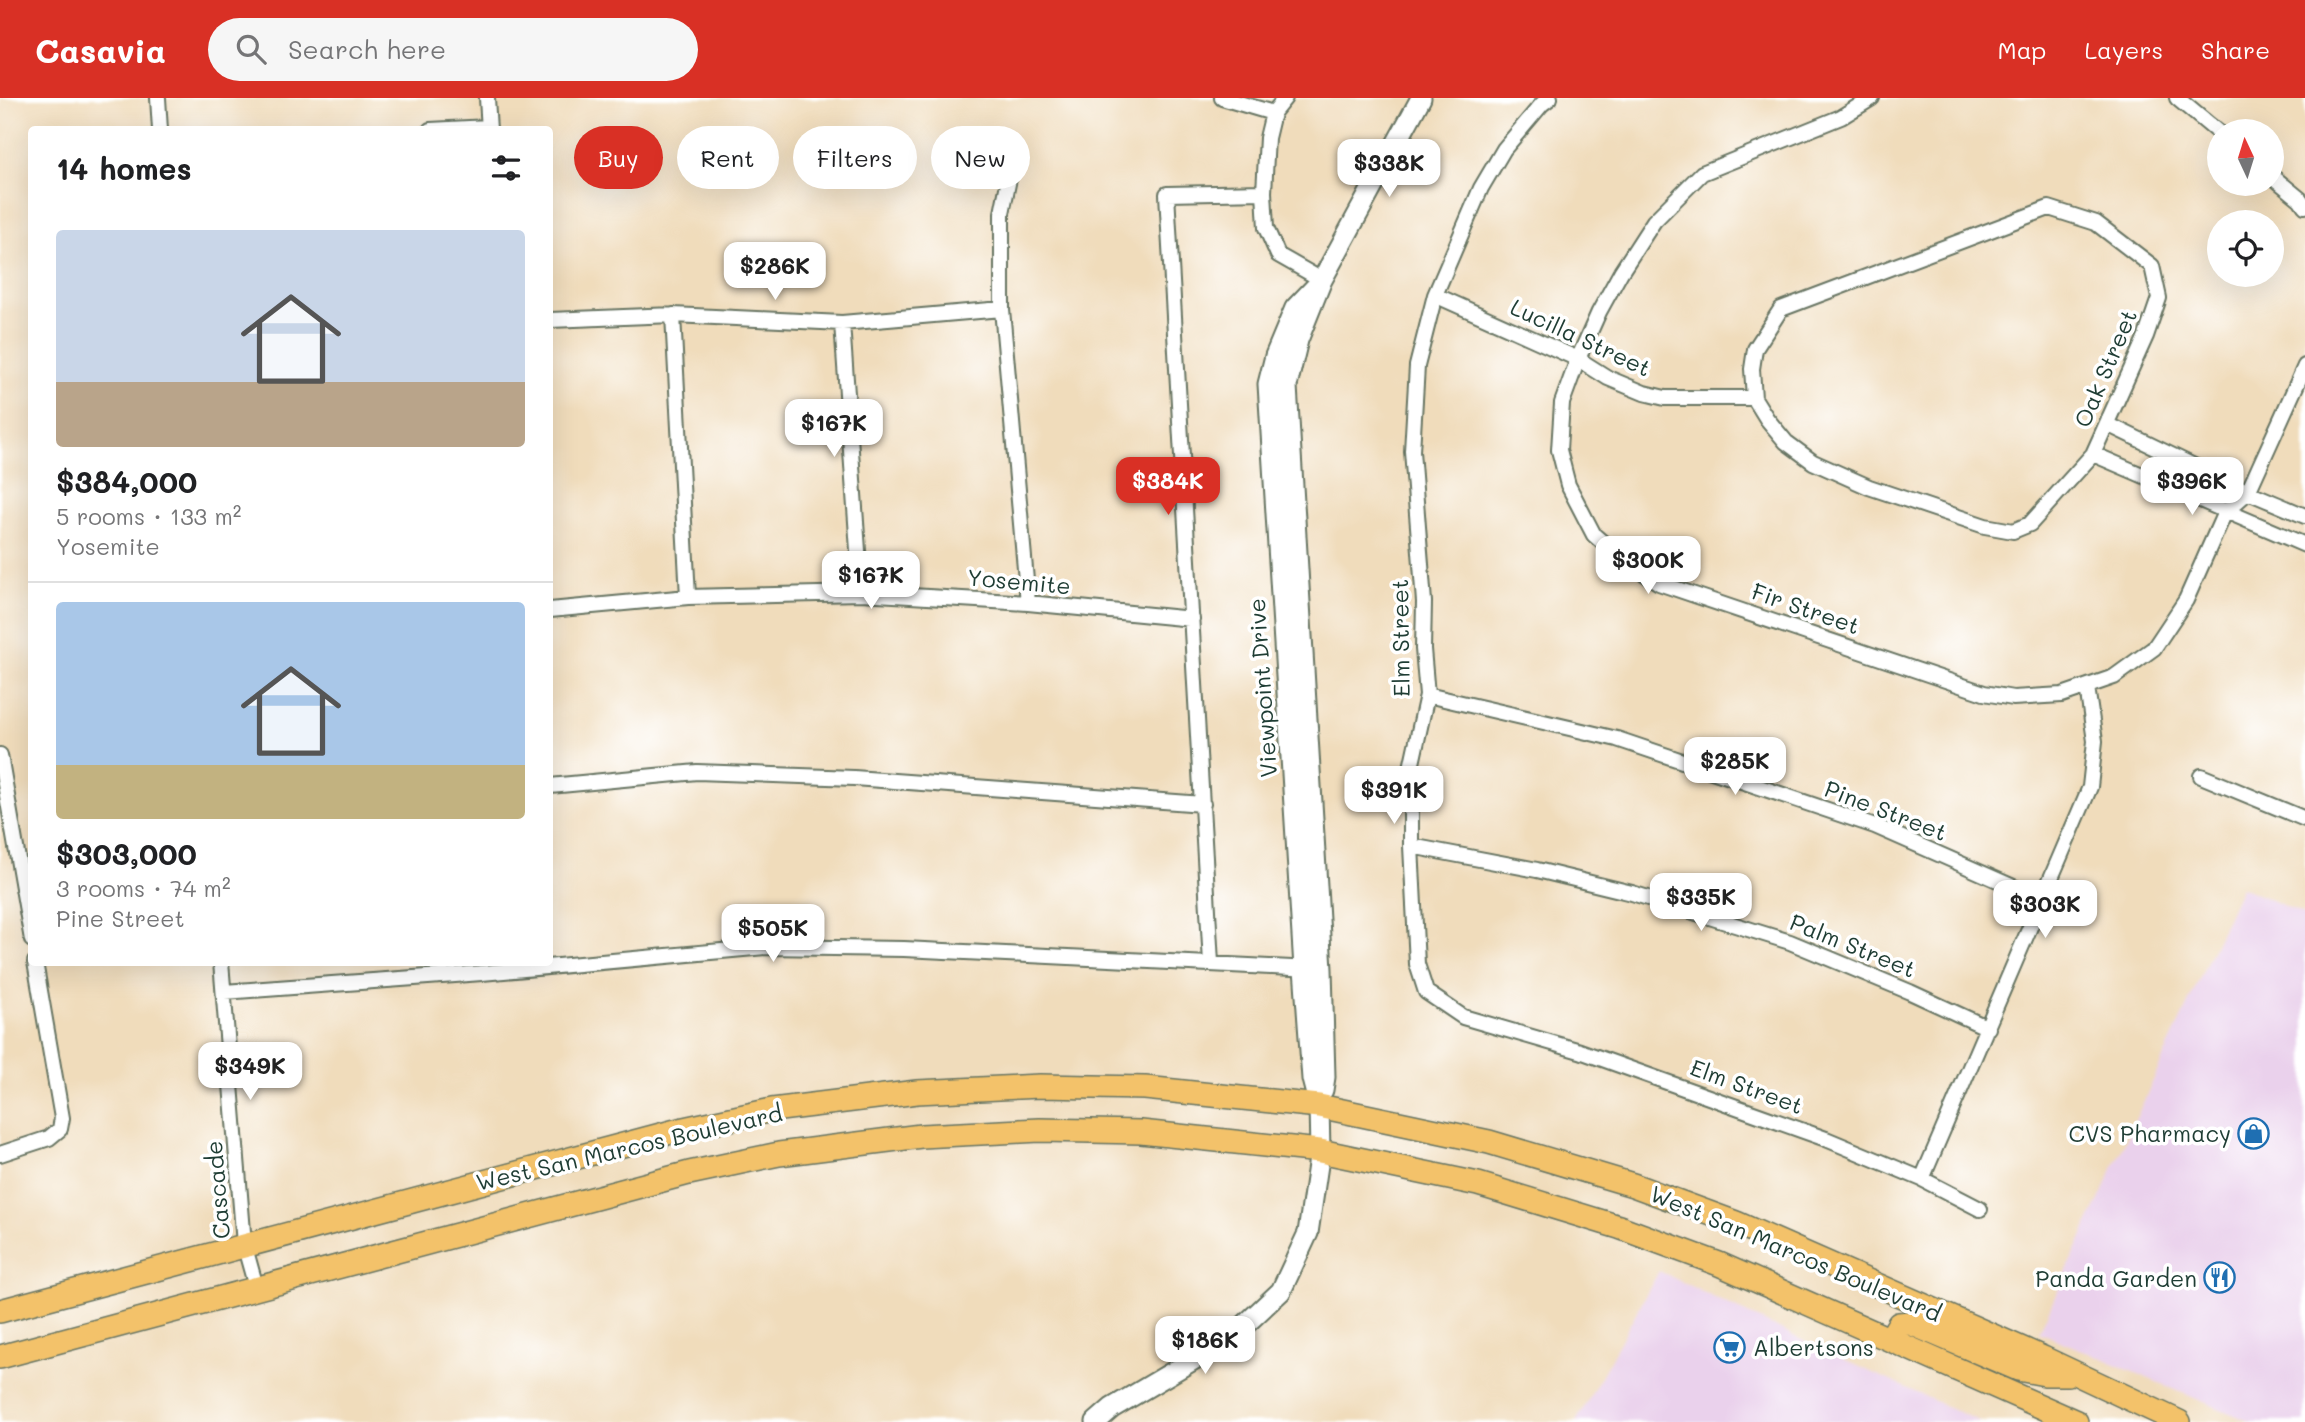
<!DOCTYPE html>
<html lang="en">
<head>
<meta charset="utf-8">
<style>
  body { margin:0; font-family:Mali,sans-serif; background:#f6f6f6; color:#202124; height:100vh; display:flex; flex-direction:column; font-size:26px; white-space:nowrap }
  * { box-sizing:border-box; margin:0 }
  p { font-size:23px; color:#757577 }
  .icon { flex:none; width:38px; height:38px; fill:none; stroke:currentColor; stroke-width:2; stroke-linecap:round; stroke-linejoin:round }
  .map { position:relative; flex:1; overflow:hidden }
  .details { position:absolute; left:28px; top:28px; width:525px; height:840px; display:flex; flex-direction:column; background:#fff; border-radius:7px; box-shadow:0 7px 28px #0002 }
  .details>* { flex:none }
  .hud { position:absolute; left:574px; top:28px; width:665px; height:63px; display:flex; gap:14px }
  .needle { width:46px; rotate:356deg }
  .tools { position:absolute; left:2207px; top:21px; display:grid; gap:14px }
  .tools a { display:grid; place-items:center; width:77px; height:77px; border-radius:50%; background:#fff; box-shadow:0 7px 28px #0002; font-size:35px }
  .price { position:absolute; translate:-50% -60px; padding:0 16px; border-radius:14px; background:#fff; color:#222; font-size:23px; line-height:46px; filter:drop-shadow(0 2px 4px #0008) }
  .price::after { content:''; position:absolute; left:50%; top:42px; width:21px; height:16px; margin-left:-10px; background:inherit; clip-path:polygon(0 0,100% 0,50% 100%) }
  .price.current { background:#d93025; color:#fff }
  ul { padding:0; list-style:none }
  li { display:grid; align-content:center; gap:14px; height:371px; padding:0 28px }
  li+li { border-top:2px solid #e0e0e0 }
  li span { display:grid; place-items:center; height:217px; border-radius:7px; color:#555 }
  li>.icon { margin-inline-start:auto }
  span .icon { width:126px; height:126px; fill:#fffc; stroke-width:1 }
  li b { font-size:30px }
  h2 { display:flex; justify-content:space-between; align-items:center; height:84px; padding:0 28px; font-size:30px }
  .chip { padding:0 24px; border-radius:32px; background:#fff; box-shadow:0 7px 28px #0002; font-size:24px; line-height:63px }
  .chip.current { background:#d93025; color:#fff }
  header { display:flex; align-items:center; gap:42px; box-sizing:border-box; height:98px; padding:0 35px; background:#d93025; color:#fff }
  header strong { font-size:33px }
  nav { display:flex; gap:38px; margin-inline-start:auto; font-size:24px }
  .search { width:490px; height:63px; background:#f6f6f6; display:flex; align-items:center; gap:18px; box-sizing:border-box; padding:0 24px; border-radius:38px; color:#757577; font-size:26px }
  .map>svg:first-child { display:block }
  .built { fill:#ead1ec }
  .lines { fill:none; stroke-linecap:round; stroke-linejoin:round }
  .minor-casing { stroke:#687563; stroke-width:18 }
  .tertiary-casing { stroke:#687563; stroke-width:23 }
  .primary-casing { stroke:#687563; stroke-width:26 }
  .minor { stroke:#fff; stroke-width:14 }
  .tertiary { stroke:#fff; stroke-width:19 }
  .primary { stroke:#f3c26a; stroke-width:23 }
  .labels { text-anchor:middle; dominant-baseline:central; stroke-width:7; stroke-linejoin:round; paint-order:stroke }
  .street-label { font-size:23px; fill:#1f3d34; stroke:#fff }
  .poi-label { font-size:23px; fill:#1f3d34; stroke:#fff; text-anchor:end }
</style>
</head>
<body>
<header>
<strong>Casavia</strong>
<div class="search"><svg class="icon" aria-label="search" viewBox="0 0 24 24"><circle cx="10" cy="10" r="6"/><path d="M15 15l6 6"/></svg>Search here</div>
<nav><a>Map</a><a>Layers</a><a>Share</a></nav>
</header>
<div class="map">
<svg width="2305" height="1324" viewBox="0 0 2305 1324">
  <rect width="100%" height="100%" fill="#fff"/>
  <filter id="ink" filterUnits="userSpaceOnUse"><feTurbulence type="fractalNoise" baseFrequency=".0143" numOctaves="2"/><feDisplacementMap in="SourceGraphic" scale="14" xChannelSelector="R" yChannelSelector="G"/><feConvolveMatrix kernelMatrix="1 2 1 2 8 2 1 2 1" color-interpolation-filters="sRGB"/></filter>
  <filter id="wash" filterUnits="userSpaceOnUse"><feTurbulence type="fractalNoise" baseFrequency=".00686" numOctaves="4" result="noise"/><feDisplacementMap in="SourceGraphic" scale="28" xChannelSelector="R" yChannelSelector="G"/><feGaussianBlur stdDeviation="1.57" result="paint"/><feColorMatrix in="noise" values="0 0 0 0 0 0 0 0 0 0 0 0 0 0 0 0 0 1.4 0 .05"/><feComposite in="paint" operator="in"/></filter>
  <g filter="url(#wash)">
    <rect width="100%" height="100%" fill="#f0dcbb"/>
    <!-- built -->
    <path class="built" d="M 2241,789 L 2305,817 L 2305,1324 L 2251,1324 L 2039,1234 Z
      M 1659,1173 L 1816,1249 L 1981,1324 L 1576,1324 Z"/>
  </g>
  <g filter="url(#ink)">
    <g class="lines">
      <defs>
        <path id="minor" d="M 158,0 L 160,32
          M 487,0 L 489,32
          M 1222,0 L 1273,15
          M 1285,0 L 1273,15 L 1267,40 L 1264,94 L 1266,130 L 1278,157 L 1322,182
          M 1550,0 L 1542,6 L 1504,51 L 1481,90 L 1435,197 L 1417,268 L 1412,353 L 1424,504 L 1423,551 L 1427,597 L 1411,670 L 1411,748 L 1417,866 L 1426,894 L 1463,919 L 1580,953 L 1826,1041 L 1922,1081 L 1980,1111
          M 1872,0 L 1841,19 L 1702,75 L 1654,123 L 1621,174 L 1599,214 L 1578,261 L 1562,305 L 1559,352 L 1568,387 L 1594,437 L 1617,457 L 1659,485 L 1984,595 L 2013,600 L 2062,597 L 2114,579 L 2154,550 L 2186,502 L 2225,414 L 2248,394 L 2305,268
          M 2177,0 L 2219,35
          M 430,32 L 489,29
          M 1015,51 L 1002,115 L 1002,211 L 1028,505
          M 2272,78 L 2300,101 L 2305,108
          M 2049,110 L 2096,125 L 2152,168 L 2159,200 L 2146,238 L 2093,356 L 2030,426 L 2013,433 L 1985,428 L 1869,389 L 1813,364 L 1786,344 L 1767,321 L 1754,300 L 1752,271 L 1755,251 L 1781,211 Z
          M 1435,197 L 1578,261 L 1608,280 L 1644,295 L 1665,300 L 1754,300
          M 673,217 L 688,499
          M 550,222 L 673,217 L 842,225 L 1002,211
          M 842,225 L 861,495
          M 2107,326 L 2248,394 L 2305,418
          M 2093,356 L 2305,447
          M 550,512 L 688,499 L 861,495 L 1028,505 L 1192,521
          M 1427,597 L 1617,641 L 1875,728 L 2043,802
          M 0,657 L 32,842
          M 2201,678 L 2305,721
          M 550,688 L 697,674 L 854,680 L 1203,706
          M 1411,748 L 1537,772 L 1632,795 L 1790,844 L 1910,894 L 1988,930
          M 221,864 L 244,1146 L 256,1189
          M 1211,865 L 1167,96 L 1264,94
          M 224,894 L 482,875 L 765,849 L 904,851 L 1312,871
          M 0,1056 L 49,1040 L 60,1031 L 62,1020 L 35,864
          M 1922,1081 L 2090,689 L 2095,643 L 2087,589"/>
        <path id="tertiary" d="M 1323,992 L 1325,979 L 1322,871 L 1287,288 L 1298,242 L 1322,182 L 1421,0
          M 1096,1324 L 1112,1310 L 1232,1239 L 1281,1193 L 1308,1135 L 1320,1053 L 1319,1008 L 1312,981 L 1304,870 L 1268,286 L 1275,258 L 1295,210 L 1322,182"/>
        <path id="primary" d="M 0,1213 L 679,1032 L 772,1012 L 917,994 L 1040,988 L 1145,990 L 1319,1008 L 1489,1044 L 1633,1087 L 1736,1125 L 2043,1260 L 2179,1324
          M 1890,1241 L 1899,1226 L 1910,1225 L 2018,1271 L 2045,1276 L 2067,1276
          M 0,1259 L 689,1075 L 779,1056 L 921,1038 L 1040,1032 L 1141,1034 L 1320,1053 L 1478,1086 L 1619,1129 L 1719,1166 L 2076,1324"/>
      </defs>
      <!-- minor casing -->
      <use href="#minor" class="minor-casing"/>
      <!-- tertiary casing -->
      <use href="#tertiary" class="tertiary-casing"/>
      <!-- primary casing -->
      <use href="#primary" class="primary-casing"/>
      <!-- minor -->
      <use href="#minor" class="minor"/>
      <!-- tertiary -->
      <use href="#tertiary" class="tertiary"/>
      <!-- primary -->
      <use href="#primary" class="primary"/>
    </g>
  </g>
  <!-- icons -->
  <defs>
    <symbol id="shop-ring" viewBox="-11 -11 22 22"><circle r="9.5" fill="#fff" stroke="#1f6fb2" stroke-width="1.5"/><path d="M-5-2.5h2.3a2.7 3.5 0 0 1 5.4 0H5L5.5 6h-11ZM-1.5-2.5h3a1.5 2.3 0 0 0-3 0Z" fill="#1f6fb2"/></symbol>
    <symbol id="restaurant-ring" viewBox="-11 -11 22 22"><circle r="9.5" fill="#fff" stroke="#1f6fb2" stroke-width="1.5"/><path d="M-5-6h1v4h1v-4h1v4h1v-4h1v5L-1.5 .5V6h-2V.5L-5-1ZM5-6V6H3V1.5H1.5Q1.5-4 5-6Z" fill="#1f6fb2"/></symbol>
    <symbol id="supermarket-ring" viewBox="-11 -11 22 22"><circle r="9.5" fill="#fff" stroke="#1f6fb2" stroke-width="1.5"/><path d="M-6-5.5h2.5l.6 2H6L4.5 2H-2.5L-4.4-4H-6ZM-1.5 3.2a1.3 1.3 0 1 0 .1 0ZM3 3.2a1.3 1.3 0 1 0 .1 0Z" fill="#1f6fb2"/></symbol>
  </defs>
  <g fill-rule="evenodd">
    <use href="#shop-ring" x="2236" y="1018" width="35" height="35"/>
    <use href="#restaurant-ring" x="2202" y="1162" width="35" height="35"/>
    <use href="#supermarket-ring" x="1712" y="1232" width="35" height="35"/>
  </g>
  <g class="labels">
    <!-- street labels -->
    <g class="street-label">
      <text transform="translate(1581 239) rotate(25)">Lucilla Street</text>
      <text transform="translate(2105 270) rotate(-67)">Oak Street</text>
      <text transform="translate(1019 483) rotate(5)">Yosemite</text>
      <text transform="translate(1806 510) rotate(19)">Fir Street</text>
      <text transform="translate(1400 540) rotate(-91)">Elm Street</text>
      <text transform="translate(1262 590) rotate(-94)">Viewpoint Drive</text>
      <text transform="translate(1886 712) rotate(21)">Pine Street</text>
      <text transform="translate(1853 847) rotate(22)">Palm Street</text>
      <text transform="translate(1747 988) rotate(20)">Elm Street</text>
      <text transform="translate(629 1049) rotate(-13)">West San Marcos Boulevard</text>
      <text transform="translate(217 1092) rotate(-95)">Cascade</text>
      <text transform="translate(1796 1155) rotate(23)">West San Marcos Boulevard</text>
    </g>
    <!-- poi labels -->
    <g class="poi-label">
      <text x="2231" y="1035">CVS Pharmacy</text>
      <text x="2197" y="1180">Panda Garden</text>
      <text x="1753" y="1249" text-anchor="start">Albertsons</text>
    </g>
  </g>
</svg>
<div class="tools">
<a><svg class="needle" viewBox="-14 -14 28 28"><path d="M0-13l5 13h-10z" fill="#e53935"/><path d="M0 13l5-13h-10z" fill="#757577"/></svg></a>
<a><svg class="icon" aria-label="locate" viewBox="0 0 24 24"><circle cx="12" cy="12" r="6"/><path d="M12 2v4M12 18v4M2 12h4M18 12h4"/></svg></a>
</div>
<b class="price" style="left:1389px;top:101px">$338K</b>
<b class="price" style="left:775px;top:204px">$286K</b>
<b class="price" style="left:834px;top:361px">$167K</b>
<b class="price current" style="left:1168px;top:419px">$384K</b>
<b class="price" style="left:2192px;top:419px">$396K</b>
<b class="price" style="left:1648px;top:498px">$300K</b>
<b class="price" style="left:871px;top:513px">$167K</b>
<b class="price" style="left:1735px;top:699px">$285K</b>
<b class="price" style="left:1394px;top:728px">$391K</b>
<b class="price" style="left:1701px;top:835px">$335K</b>
<b class="price" style="left:2045px;top:842px">$303K</b>
<b class="price" style="left:773px;top:866px">$505K</b>
<b class="price" style="left:250px;top:1004px">$349K</b>
<b class="price" style="left:1205px;top:1278px">$186K</b>
<div class="hud">
<a class="chip current">Buy</a>
<a class="chip">Rent</a>
<a class="chip">Filters</a>
<a class="chip">New</a>
</div>
<section class="details">
<h2>14 homes<svg class="icon" aria-label="filters" viewBox="0 0 24 24"><path d="M4 7h16M4 17h16"/><circle cx="9" cy="7" r="2"/><circle cx="15" cy="17" r="2"/></svg></h2>
<ul>
<li><span style="background:linear-gradient(#c9d6e8 70%,#b9a48a 0)"><svg class="icon" aria-label="home" viewBox="0 0 24 24"><path d="M3 11l9-7 9 7M6 9v11h12V9"/></svg></span><div><b>$384,000</b><p>5 rooms · 133 m²</p><p>Yosemite</p></div></li>
<li><span style="background:linear-gradient(#a9c7e8 75%,#c2b280 0)"><svg class="icon" aria-label="home" viewBox="0 0 24 24"><path d="M3 11l9-7 9 7M6 9v11h12V9"/></svg></span><div><b>$303,000</b><p>3 rooms · 74 m²</p><p>Pine Street</p></div></li>
</ul>
</section>
</div>
</body>
</html>
